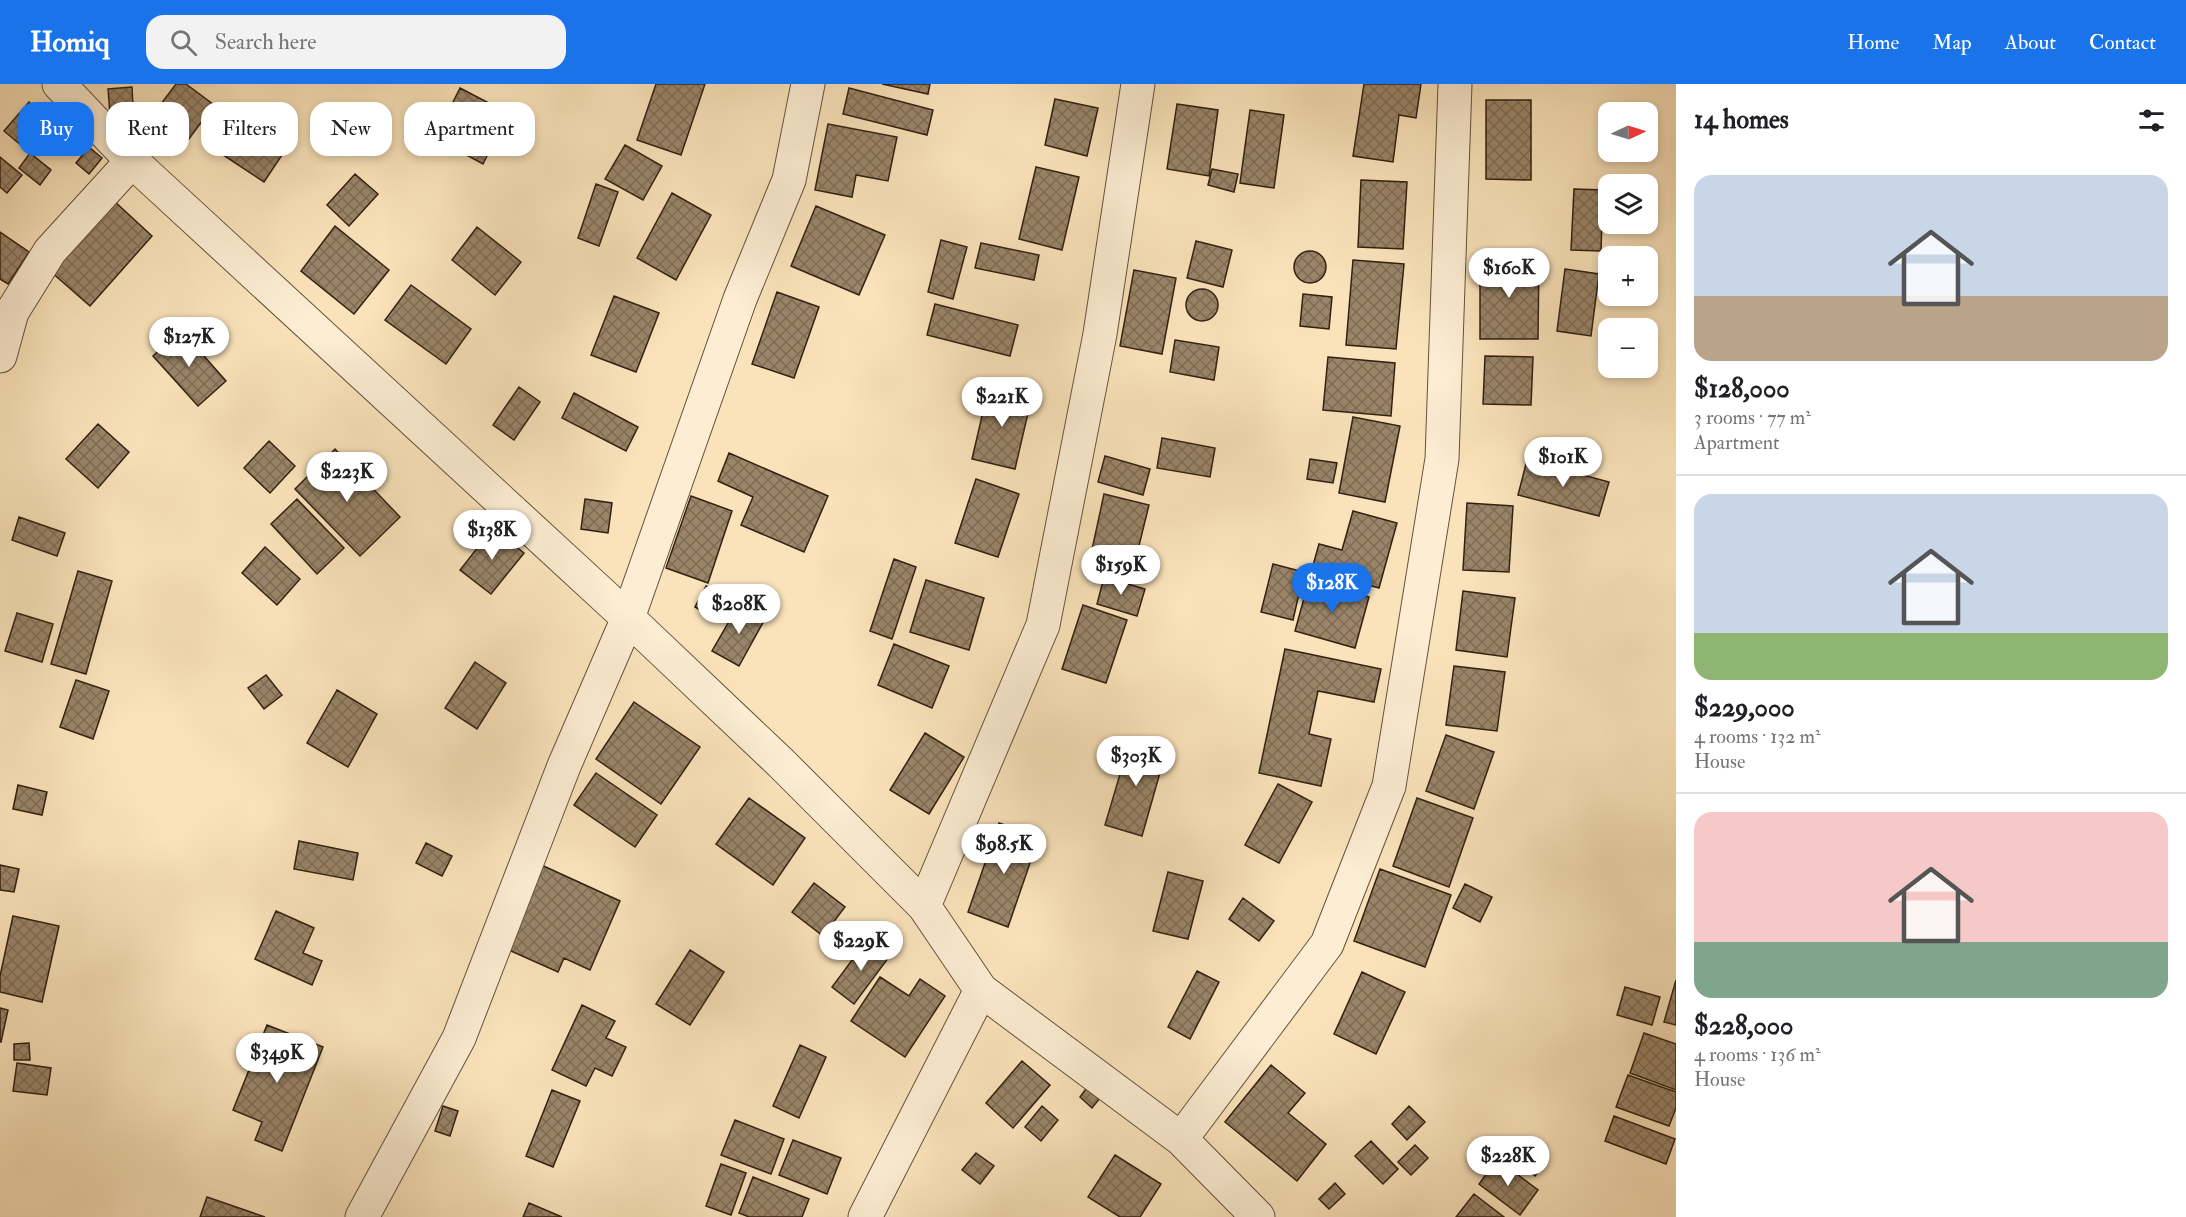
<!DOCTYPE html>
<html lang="en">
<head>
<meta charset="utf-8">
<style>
  body { margin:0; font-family:"IM FELL Double Pica",serif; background:#f2f2f2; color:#202124; height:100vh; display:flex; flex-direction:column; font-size:22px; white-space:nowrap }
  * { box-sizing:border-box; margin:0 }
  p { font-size:20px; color:#757577 }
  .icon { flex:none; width:33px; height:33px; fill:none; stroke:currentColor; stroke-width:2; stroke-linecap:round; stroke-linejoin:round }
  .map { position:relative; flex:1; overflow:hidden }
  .panel { display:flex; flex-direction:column; background:#fff; width:510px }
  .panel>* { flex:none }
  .top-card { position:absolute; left:18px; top:18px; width:570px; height:54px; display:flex; gap:12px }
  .needle { width:39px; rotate:86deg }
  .controls { position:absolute; left:1598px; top:18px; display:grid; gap:12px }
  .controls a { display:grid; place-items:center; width:60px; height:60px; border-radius:12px; background:#fff; box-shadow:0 3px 9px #0003; font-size:30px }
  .price { position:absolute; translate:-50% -51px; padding:0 14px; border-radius:21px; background:#fff; color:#222; font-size:20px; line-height:39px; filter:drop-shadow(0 2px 3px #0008) }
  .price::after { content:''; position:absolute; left:50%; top:36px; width:18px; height:14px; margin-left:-9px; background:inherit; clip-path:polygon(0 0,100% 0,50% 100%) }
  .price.current { background:#1a73e8; color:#fff }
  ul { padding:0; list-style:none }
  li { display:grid; align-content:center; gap:12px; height:318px; padding:0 18px }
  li+li { border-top:2px solid #e0e0e0 }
  li span { display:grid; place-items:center; height:186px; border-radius:18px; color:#555 }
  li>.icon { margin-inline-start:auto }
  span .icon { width:108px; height:108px; fill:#fffc; stroke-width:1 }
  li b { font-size:26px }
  h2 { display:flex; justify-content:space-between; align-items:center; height:72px; padding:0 18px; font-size:26px }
  .chip { padding:0 21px; border-radius:18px; background:#fff; box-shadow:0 3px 9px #0003; font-size:21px; line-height:54px }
  .chip.current { background:#1a73e8; color:#fff }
  header { display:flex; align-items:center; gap:36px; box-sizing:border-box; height:84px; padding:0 30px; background:#1a73e8; color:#fff }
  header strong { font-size:28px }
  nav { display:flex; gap:33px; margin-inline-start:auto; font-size:21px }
  .search { width:420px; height:54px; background:#f2f2f2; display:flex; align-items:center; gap:15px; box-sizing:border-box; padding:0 21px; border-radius:18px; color:#757577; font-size:22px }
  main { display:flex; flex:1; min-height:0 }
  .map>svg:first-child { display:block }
  .building { fill:url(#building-cross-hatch); stroke:#332010; stroke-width:1.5 }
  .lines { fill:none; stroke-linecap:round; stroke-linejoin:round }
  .minor-casing { stroke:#65513b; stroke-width:35 }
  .minor { stroke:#fcedd3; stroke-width:33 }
</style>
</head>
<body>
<header>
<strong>Homiq</strong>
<div class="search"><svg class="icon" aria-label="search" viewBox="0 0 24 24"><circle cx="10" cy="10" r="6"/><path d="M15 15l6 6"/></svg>Search here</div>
<nav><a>Home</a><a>Map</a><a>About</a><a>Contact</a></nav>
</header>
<main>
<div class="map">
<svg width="1676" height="1133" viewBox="0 0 1676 1133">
  <defs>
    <pattern id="building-cross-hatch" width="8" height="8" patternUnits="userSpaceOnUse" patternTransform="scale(1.5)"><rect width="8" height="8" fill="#9a8569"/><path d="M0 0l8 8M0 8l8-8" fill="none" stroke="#7e6c55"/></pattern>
  </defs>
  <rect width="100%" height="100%" fill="#fae3bb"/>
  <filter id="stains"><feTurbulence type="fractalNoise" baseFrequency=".00333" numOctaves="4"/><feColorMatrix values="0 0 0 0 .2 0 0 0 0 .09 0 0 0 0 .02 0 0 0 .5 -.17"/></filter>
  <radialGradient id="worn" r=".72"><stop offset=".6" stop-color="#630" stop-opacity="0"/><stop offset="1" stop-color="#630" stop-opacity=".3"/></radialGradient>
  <!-- building -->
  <path class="building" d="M 176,0 L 186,0 L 214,21 L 180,67 L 145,41 Z
    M 656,0 L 705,0 L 681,71 L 637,56 Z
    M 882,0 L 930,0 L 928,10 Z
    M 1364,0 L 1421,0 L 1416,34 L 1399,31 L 1393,78 L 1353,72 Z
    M 132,3 L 134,41 L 111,43 L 108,5 Z
    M 460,4 L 508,29 L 483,80 L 435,54 Z
    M 849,4 L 933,26 L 927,51 L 843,30 Z
    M 1055,15 L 1098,24 L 1087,72 L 1045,61 Z
    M 1486,16 L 1531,16 L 1531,96 L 1486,95 Z
    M 29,18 L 45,32 L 22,62 L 4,47 Z
    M 1177,20 L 1218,26 L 1209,92 L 1167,85 Z
    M 1250,26 L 1284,31 L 1274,104 L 1240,99 Z
    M 239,29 L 288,62 L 264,98 L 214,65 Z
    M 828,40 L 897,53 L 888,97 L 856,91 L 852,113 L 815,106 Z
    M 625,61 L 662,82 L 643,116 L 605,95 Z
    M 89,63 L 102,74 L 89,90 L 76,79 Z
    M 30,69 L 51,86 L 40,101 L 19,84 Z
    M 0,73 L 22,91 L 7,109 L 0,103 Z
    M 1036,83 L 1079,93 L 1062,166 L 1019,155 Z
    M 1212,85 L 1238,90 L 1234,108 L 1208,101 Z
    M 355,90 L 378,110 L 349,142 L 327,121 Z
    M 1361,96 L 1407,98 L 1403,165 L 1358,163 Z
    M 596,100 L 618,108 L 599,162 L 578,154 Z
    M 1574,105 L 1603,106 L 1601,167 L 1571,166 Z
    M 672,109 L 711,131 L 676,196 L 637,174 Z
    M 113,116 L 152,152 L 90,222 L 50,187 Z
    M 816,122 L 885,151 L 859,211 L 791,182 Z
    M 335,142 L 389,186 L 354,230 L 301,187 Z
    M 477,143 L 521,178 L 495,211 L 452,176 Z
    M 0,148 L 29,168 L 8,200 L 0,195 Z
    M 941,156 L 967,163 L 953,215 L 928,208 Z
    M 1196,157 L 1232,166 L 1223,203 L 1187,194 Z
    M 981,159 L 1039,171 L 1034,196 L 975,184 Z
    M1294 183a16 16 0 1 1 32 0a16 16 0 1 1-32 0Z
    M 1539,175 L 1538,255 L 1480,255 L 1480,176 Z
    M 1353,176 L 1404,180 L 1396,265 L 1346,261 Z
    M 1565,185 L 1599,190 L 1591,252 L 1557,247 Z
    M 1134,186 L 1176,194 L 1162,270 L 1120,262 Z
    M 411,201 L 471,245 L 446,280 L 385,236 Z
    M1186 221a16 16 0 1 1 32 0a16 16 0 1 1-32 0Z
    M 777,208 L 819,223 L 794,294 L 752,280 Z
    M 1303,210 L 1332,213 L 1329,245 L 1300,242 Z
    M 614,212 L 659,229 L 636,288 L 591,271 Z
    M 935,220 L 1018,241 L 1010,272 L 927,251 Z
    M 181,246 L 226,297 L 198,322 L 153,272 Z
    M 1175,256 L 1219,263 L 1214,296 L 1170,288 Z
    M 1485,272 L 1533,273 L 1531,321 L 1483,320 Z
    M 1328,273 L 1395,279 L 1391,332 L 1323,326 Z
    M 989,302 L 1032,312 L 1015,385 L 972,375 Z
    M 519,303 L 540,318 L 514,356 L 493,341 Z
    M 574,309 L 638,343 L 626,367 L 562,334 Z
    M 1353,333 L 1400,342 L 1385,418 L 1339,409 Z
    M 98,340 L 129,368 L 98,404 L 66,375 Z
    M 1162,354 L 1215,364 L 1210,393 L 1157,384 Z
    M 269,357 L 295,382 L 270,409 L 244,384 Z
    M 335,365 L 400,433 L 360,472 L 295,405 Z
    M 729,369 L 828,412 L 804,468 L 741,441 L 753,413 L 718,397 Z
    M 1105,372 L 1150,385 L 1143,411 L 1098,398 Z
    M 1310,375 L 1337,379 L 1333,399 L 1307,395 Z
    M 1527,376 L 1609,398 L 1599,432 L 1518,411 Z
    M 976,395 L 1019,410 L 998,473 L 955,459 Z
    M 1104,410 L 1149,421 L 1131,494 L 1088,484 Z
    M 691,412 L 732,427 L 708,499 L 666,484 Z
    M 297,415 L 344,464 L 317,490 L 271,440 Z
    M 585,415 L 612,419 L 608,449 L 581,445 Z
    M 1467,419 L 1513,422 L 1509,488 L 1463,486 Z
    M 1353,427 L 1397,439 L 1379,504 L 1312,485 L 1319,460 L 1342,466 Z
    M 19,433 L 65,449 L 57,472 L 12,456 Z
    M 493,444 L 524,469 L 491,510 L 460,486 Z
    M 265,463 L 300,495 L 277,521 L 242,489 Z
    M 894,475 L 916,483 L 892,555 L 870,547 Z
    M 1273,480 L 1304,488 L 1293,536 L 1261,528 Z
    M 78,487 L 112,497 L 86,590 L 51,580 Z
    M 1104,493 L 1145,505 L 1137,532 L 1097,520 Z
    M 926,496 L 984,514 L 969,566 L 910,548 Z
    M 1309,496 L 1369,513 L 1355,564 L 1295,547 Z
    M 706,502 L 730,516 L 718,537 L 695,523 Z
    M 1463,507 L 1515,514 L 1507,573 L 1456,566 Z
    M 739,520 L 765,535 L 739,582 L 712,567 Z
    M 1083,521 L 1127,536 L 1106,599 L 1062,585 Z
    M 17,529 L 53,540 L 42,578 L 5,567 Z
    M 894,560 L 949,582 L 932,624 L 878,601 Z
    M 1285,565 L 1381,585 L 1374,618 L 1318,607 L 1309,650 L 1331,655 L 1321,702 L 1259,689 Z
    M 475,578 L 506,599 L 477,645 L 445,624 Z
    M 1454,582 L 1505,588 L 1497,647 L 1446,641 Z
    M 266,591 L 282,611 L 264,625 L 248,604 Z
    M 76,596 L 109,607 L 93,655 L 60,643 Z
    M 337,606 L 377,630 L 348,683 L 307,659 Z
    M 634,618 L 700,663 L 661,720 L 596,675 Z
    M 925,649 L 964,673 L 929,730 L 890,706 Z
    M 1446,651 L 1494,668 L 1474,725 L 1426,707 Z
    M 1131,653 L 1167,664 L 1142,752 L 1105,741 Z
    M 596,689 L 657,731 L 635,763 L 574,721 Z
    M 1278,700 L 1312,718 L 1279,779 L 1245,761 Z
    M 18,701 L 47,708 L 42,731 L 13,725 Z
    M 749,714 L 805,754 L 773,801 L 716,760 Z
    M 1417,714 L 1473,734 L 1449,803 L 1393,782 Z
    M 999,739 L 1039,753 L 1008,843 L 968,828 Z
    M 299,757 L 358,769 L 353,796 L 294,785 Z
    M 426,759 L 452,772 L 442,792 L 416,779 Z
    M 537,779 L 620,817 L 590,886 L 564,874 L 558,888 L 500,862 Z
    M 0,781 L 19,785 L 14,808 L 0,806 Z
    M 1380,785 L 1451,811 L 1425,883 L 1354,857 Z
    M 1168,788 L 1203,797 L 1188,855 L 1153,847 Z
    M 814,799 L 845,823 L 823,852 L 792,828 Z
    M 1465,800 L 1492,813 L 1480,838 L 1453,824 Z
    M 1243,814 L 1274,837 L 1259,857 L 1229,835 Z
    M 276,827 L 314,844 L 303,869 L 322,877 L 312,901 L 255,875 Z
    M 13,832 L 59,842 L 42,918 L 0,908 L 0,892 Z
    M 867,856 L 889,873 L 854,920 L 832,903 Z
    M 690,866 L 724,888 L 690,941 L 656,920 Z
    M 1197,887 L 1219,898 L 1190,955 L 1168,943 Z
    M 1362,888 L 1405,908 L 1376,970 L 1334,950 Z
    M 880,893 L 909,912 L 920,895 L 945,912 L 905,973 L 851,937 Z
    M 1676,896 L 1676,941 L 1664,938 Z
    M 1625,903 L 1660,913 L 1652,941 L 1617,931 Z
    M 582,921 L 615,937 L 606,954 L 626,963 L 612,992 L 595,984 L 586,1002 L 552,986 Z
    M 0,924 L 8,926 L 1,958 L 0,958 Z
    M 267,941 L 323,963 L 282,1067 L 255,1056 L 262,1038 L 233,1026 Z
    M 1644,949 L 1676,960 L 1676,1006 L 1630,989 Z
    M 29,959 L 30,976 L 14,976 L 14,960 Z
    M 800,961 L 826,973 L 799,1034 L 773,1022 Z
    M 1022,977 L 1050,1001 L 1013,1044 L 986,1019 Z
    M 17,979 L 51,984 L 47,1011 L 13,1007 Z
    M 1271,981 L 1305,1009 L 1288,1029 L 1326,1060 L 1297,1097 L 1225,1038 Z
    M 1628,991 L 1676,1008 L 1676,1024 L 1669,1042 L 1616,1023 Z
    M 1091,998 L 1104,1009 L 1092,1024 L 1080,1013 Z
    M 552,1006 L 580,1017 L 553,1083 L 526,1072 Z
    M 443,1022 L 458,1027 L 450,1052 L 435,1047 Z
    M 1042,1022 L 1058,1036 L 1041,1057 L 1025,1043 Z
    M 1409,1022 L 1425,1038 L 1407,1056 L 1392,1040 Z
    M 1614,1032 L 1675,1055 L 1666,1080 L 1605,1057 Z
    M 735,1036 L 784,1055 L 771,1090 L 721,1071 Z
    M 793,1056 L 841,1074 L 827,1110 L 779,1091 Z
    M 1371,1057 L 1398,1085 L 1383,1100 L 1355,1072 Z
    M 1415,1061 L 1428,1074 L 1411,1091 L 1398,1078 Z
    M 1528,1061 L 1547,1075 L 1535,1092 L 1516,1078 Z
    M 976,1069 L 994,1082 L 980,1100 L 962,1086 Z
    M 1115,1071 L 1161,1100 L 1140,1133 L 1120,1133 L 1088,1113 Z
    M 1497,1075 L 1538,1106 L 1520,1131 L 1479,1100 Z
    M 721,1080 L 746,1089 L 731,1131 L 706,1122 Z
    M 753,1093 L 809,1115 L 802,1133 L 749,1133 L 739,1129 Z
    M 1335,1099 L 1345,1110 L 1329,1125 L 1319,1115 Z
    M 1474,1110 L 1504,1133 L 1456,1133 Z
    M 207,1113 L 265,1133 L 200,1133 Z
    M 529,1119 L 562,1133 L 523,1133 Z"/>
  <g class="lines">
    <defs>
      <path id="minor" d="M 59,0 L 132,77 L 628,534 L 781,679 L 924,822 L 981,906 L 1181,1055 L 1258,1133
        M 0,272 L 12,228 L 50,167 L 132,77
        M 924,822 L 1043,541 L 1100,250 L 1138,0
        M 1181,1055 L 1327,860 L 1389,702 L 1442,375 L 1455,0
        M 362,1133 L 459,954 L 564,682 L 628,534 L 740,215 L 789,96 L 808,0
        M 865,1133 L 981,906"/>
    </defs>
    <!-- minor casing -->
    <use href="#minor" class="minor-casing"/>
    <!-- minor -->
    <use href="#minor" class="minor"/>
  </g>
  <rect width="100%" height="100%" filter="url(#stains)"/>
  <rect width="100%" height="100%" fill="url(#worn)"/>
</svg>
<div class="controls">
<a><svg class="needle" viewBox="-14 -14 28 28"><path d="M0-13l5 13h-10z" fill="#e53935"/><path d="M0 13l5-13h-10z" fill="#757577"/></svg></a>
<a><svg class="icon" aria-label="layers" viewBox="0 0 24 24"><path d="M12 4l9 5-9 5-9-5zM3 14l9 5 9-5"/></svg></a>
<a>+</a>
<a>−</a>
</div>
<b class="price" style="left:1509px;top:215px">$160K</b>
<b class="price" style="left:189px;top:284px">$127K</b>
<b class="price" style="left:1002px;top:344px">$221K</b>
<b class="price" style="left:1563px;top:404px">$101K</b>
<b class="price" style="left:347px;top:419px">$223K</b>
<b class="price" style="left:492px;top:477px">$138K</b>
<b class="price" style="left:1121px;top:512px">$159K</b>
<b class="price current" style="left:1332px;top:530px">$128K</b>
<b class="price" style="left:739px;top:551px">$208K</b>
<b class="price" style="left:1136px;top:703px">$303K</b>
<b class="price" style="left:1004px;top:791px">$98.5K</b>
<b class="price" style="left:861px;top:888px">$229K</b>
<b class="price" style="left:277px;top:1000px">$349K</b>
<b class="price" style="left:1508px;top:1103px">$228K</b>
<div class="top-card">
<a class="chip current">Buy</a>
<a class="chip">Rent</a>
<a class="chip">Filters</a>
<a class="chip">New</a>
<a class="chip">Apartment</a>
</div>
</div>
<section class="panel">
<h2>14 homes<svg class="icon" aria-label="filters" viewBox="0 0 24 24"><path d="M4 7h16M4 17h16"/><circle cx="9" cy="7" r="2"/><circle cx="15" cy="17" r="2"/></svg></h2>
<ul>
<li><span style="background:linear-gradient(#c9d6e8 65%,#b9a48a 0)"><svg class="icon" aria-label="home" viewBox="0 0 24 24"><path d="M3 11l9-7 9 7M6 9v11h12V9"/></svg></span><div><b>$128,000</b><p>3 rooms · 77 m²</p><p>Apartment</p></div></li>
<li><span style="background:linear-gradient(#c9d6e8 75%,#8fb573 0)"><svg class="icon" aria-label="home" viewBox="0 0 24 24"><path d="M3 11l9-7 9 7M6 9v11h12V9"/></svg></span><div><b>$229,000</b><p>4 rooms · 132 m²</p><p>House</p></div></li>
<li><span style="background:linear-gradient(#f6c9c9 70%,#7fa58c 0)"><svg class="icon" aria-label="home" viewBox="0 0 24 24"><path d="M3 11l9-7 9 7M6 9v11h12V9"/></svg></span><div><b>$228,000</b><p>4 rooms · 136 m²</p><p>House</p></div></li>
</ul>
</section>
</main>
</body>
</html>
